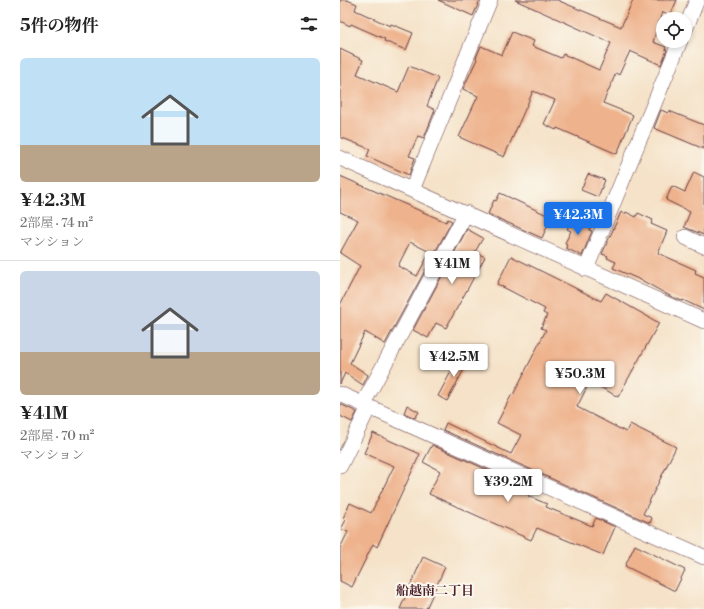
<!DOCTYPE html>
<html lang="ja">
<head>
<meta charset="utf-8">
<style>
  body { margin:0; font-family:"Libre Bodoni","Noto Serif JP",serif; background:#f6f6f6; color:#222; height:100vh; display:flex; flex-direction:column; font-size:15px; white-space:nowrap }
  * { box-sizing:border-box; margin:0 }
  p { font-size:13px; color:#767676 }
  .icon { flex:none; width:22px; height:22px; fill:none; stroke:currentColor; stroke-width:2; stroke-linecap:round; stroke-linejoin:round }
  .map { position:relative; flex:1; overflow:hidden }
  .sheet { display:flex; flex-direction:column; background:#fff; width:340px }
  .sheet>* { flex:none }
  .fabs { position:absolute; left:316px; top:12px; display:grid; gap:8px }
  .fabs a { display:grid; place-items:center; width:36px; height:36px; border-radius:50%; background:#fff; box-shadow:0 2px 6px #0003; font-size:20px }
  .price { position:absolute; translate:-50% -34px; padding:0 9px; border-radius:4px; background:#fff; color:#222; font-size:13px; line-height:26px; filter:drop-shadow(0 1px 2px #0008) }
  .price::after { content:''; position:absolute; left:50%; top:24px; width:12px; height:9px; margin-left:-6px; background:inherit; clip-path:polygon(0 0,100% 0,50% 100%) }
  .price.on { background:#1a73e8; color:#fff }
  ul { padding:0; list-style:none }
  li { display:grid; align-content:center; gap:8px; height:212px; padding:0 20px }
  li+li { border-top:1px solid #e0e0e0 }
  li span { display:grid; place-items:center; height:124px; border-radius:6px; color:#555 }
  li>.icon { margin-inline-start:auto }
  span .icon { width:72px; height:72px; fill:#fffc; stroke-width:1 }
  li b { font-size:17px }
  h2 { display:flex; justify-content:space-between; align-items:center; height:48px; padding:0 20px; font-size:17px }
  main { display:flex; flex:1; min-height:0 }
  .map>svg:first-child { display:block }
  .building { fill:#eeb28c; fill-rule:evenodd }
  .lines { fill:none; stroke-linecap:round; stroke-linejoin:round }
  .street-casing { stroke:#643c43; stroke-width:16 }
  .street { stroke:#fff; stroke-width:15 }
  .labels { text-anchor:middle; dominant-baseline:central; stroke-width:4; stroke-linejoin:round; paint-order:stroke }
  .neighbourhood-label { font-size:13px; font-weight:bold; fill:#4a1f2b; stroke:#fbf7ec }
</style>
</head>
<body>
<main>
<section class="sheet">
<h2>5件の物件<svg class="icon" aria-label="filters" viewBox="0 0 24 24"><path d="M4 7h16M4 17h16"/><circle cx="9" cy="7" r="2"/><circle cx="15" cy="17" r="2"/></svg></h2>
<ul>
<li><span style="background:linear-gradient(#bfe0f5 70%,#b9a48a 0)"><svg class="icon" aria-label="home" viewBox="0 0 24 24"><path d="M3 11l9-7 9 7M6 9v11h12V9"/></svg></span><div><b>¥42.3M</b><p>2部屋 · 74 m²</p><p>マンション</p></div></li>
<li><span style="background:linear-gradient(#c9d6e8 65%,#b9a48a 0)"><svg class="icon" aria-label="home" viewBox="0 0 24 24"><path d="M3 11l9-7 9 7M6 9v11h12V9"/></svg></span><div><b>¥41M</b><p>2部屋 · 70 m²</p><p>マンション</p></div></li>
</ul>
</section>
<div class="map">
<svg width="364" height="609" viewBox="0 0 364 609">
  <rect width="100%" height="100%" fill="#fbf7ec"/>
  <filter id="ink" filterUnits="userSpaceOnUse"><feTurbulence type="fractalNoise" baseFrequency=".025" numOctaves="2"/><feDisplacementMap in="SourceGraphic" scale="8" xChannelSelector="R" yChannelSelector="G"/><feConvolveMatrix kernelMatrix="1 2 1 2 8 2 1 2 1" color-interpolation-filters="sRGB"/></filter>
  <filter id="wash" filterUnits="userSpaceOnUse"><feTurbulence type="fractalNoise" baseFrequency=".012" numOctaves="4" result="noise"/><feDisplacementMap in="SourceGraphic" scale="16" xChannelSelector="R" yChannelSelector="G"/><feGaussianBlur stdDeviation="0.9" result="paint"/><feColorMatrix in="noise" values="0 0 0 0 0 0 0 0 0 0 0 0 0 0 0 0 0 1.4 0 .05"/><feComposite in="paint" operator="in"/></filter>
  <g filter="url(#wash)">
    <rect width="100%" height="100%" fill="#f5e2c8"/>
    <g id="blocks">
      <!-- building -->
      <path class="building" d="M 0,0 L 7,0 L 17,4 L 15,10 L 50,26 L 51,24 L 73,33 L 66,50 L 44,41 L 45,39 L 11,24 L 10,26 L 0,21 Z
        M 98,0 L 140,0 L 133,16 Z
        M 175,0 L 217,0 L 281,27 L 293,0 L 337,0 L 330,16 L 322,12 L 313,42 L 326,47 L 325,49 L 327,50 L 321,65 L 290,51 L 279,75 L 276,73 L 263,103 L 293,115 L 277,154 L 217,128 L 216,130 L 204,124 L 215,100 L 193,91 L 164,157 L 119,137 L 138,96 L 123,89 L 137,59 L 136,58 L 141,46 L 162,55 L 172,32 L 194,41 L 192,46 L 221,58 L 223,54 L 259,70 L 271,43 Z
        M 0,49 L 23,60 L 17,74 L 58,92 L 69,66 L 98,78 L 87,106 L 95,110 L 84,138 L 78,136 L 69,156 L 75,158 L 69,175 L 27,156 L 30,149 L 0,137 Z
        M 321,110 L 328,113 L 329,111 L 364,125 L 364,149 L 314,128 Z
        M 354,172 L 364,177 L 364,235 L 344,227 L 350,212 L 326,200 L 332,186 L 345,192 Z
        M 248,174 L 265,180 L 258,197 L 241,190 Z
        M 0,176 L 106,222 L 108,219 L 112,221 L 45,344 L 25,332 L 10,363 L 28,375 L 23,385 L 5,373 L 0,384 L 0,305 L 20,266 L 0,253 L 18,220 L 0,212 ZM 70,242 L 90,252 L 77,276 L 58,266 Z
        M 160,193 L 209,216 L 206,223 L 208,224 L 202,238 L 148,214 L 154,200 L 156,201 Z
        M 281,212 L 285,214 L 286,212 L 296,217 L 298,213 L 313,220 L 311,224 L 327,231 L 318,253 L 356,270 L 355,273 L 364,277 L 364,310 L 343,300 L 342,301 L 330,296 L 303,281 L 273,268 L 276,262 L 267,258 L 268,256 L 262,254 Z
        M 234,216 L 252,225 L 249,230 L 252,231 L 242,256 L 226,248 L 227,244 L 225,243 L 231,231 L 227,229 Z
        M 127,229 L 143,238 L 135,252 L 145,257 L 106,328 L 96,323 L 88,338 L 73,330 Z
        M 171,256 L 261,301 L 266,293 L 319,323 L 278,397 L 250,381 L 237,407 L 286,432 L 290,424 L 336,447 L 303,514 L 312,518 L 310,523 L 103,430 L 106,423 L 171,454 L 181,435 L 157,423 L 172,394 L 173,395 L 206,330 L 201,328 L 207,315 L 203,313 L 205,309 L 157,284 Z
        M 120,355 L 129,360 L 107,401 L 98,396 Z
        M 0,404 L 17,412 L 12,422 L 0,416 Z
        M 67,405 L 79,412 L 75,418 L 64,413 Z
        M 33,433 L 80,454 L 37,547 L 33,544 L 12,587 L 0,581 L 0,548 L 8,532 L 1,529 L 6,520 L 3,518 L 10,503 L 31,513 L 54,466 L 24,453 Z
        M 92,445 L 192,490 L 188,496 L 207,504 L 206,507 L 252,526 L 256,518 L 275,527 L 263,555 L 197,528 L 191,540 L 89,494 L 100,471 L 83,462 Z
        M 295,545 L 345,570 L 335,591 L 285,566 Z
        M 83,557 L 105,567 L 86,609 L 60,609 Z"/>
    </g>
  </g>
  <g filter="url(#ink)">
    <use href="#blocks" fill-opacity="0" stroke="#643c43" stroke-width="1"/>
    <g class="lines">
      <defs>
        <path id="street" d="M 345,30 L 357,0
          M 0,158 L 364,321
          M 72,190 L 150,0
          M 345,237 L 364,246
          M 246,269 L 340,41
          M 0,394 L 364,557
          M 23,404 L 126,213
          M 0,466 L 29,407"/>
      </defs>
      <!-- street casing -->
      <use href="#street" class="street-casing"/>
      <!-- street -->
      <use href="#street" class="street"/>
    </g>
  </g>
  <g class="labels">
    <!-- neighbourhood labels -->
    <g class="neighbourhood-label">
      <text x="95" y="591">船越南二丁目</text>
    </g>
  </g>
</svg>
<div class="fabs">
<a><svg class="icon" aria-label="locate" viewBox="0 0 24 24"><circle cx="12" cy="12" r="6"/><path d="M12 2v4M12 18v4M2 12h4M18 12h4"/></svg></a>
</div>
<b class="price on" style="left:238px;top:236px">¥42.3M</b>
<b class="price" style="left:112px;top:285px">¥41M</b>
<b class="price" style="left:114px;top:378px">¥42.5M</b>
<b class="price" style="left:240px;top:395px">¥50.3M</b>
<b class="price" style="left:168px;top:503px">¥39.2M</b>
</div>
</main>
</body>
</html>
